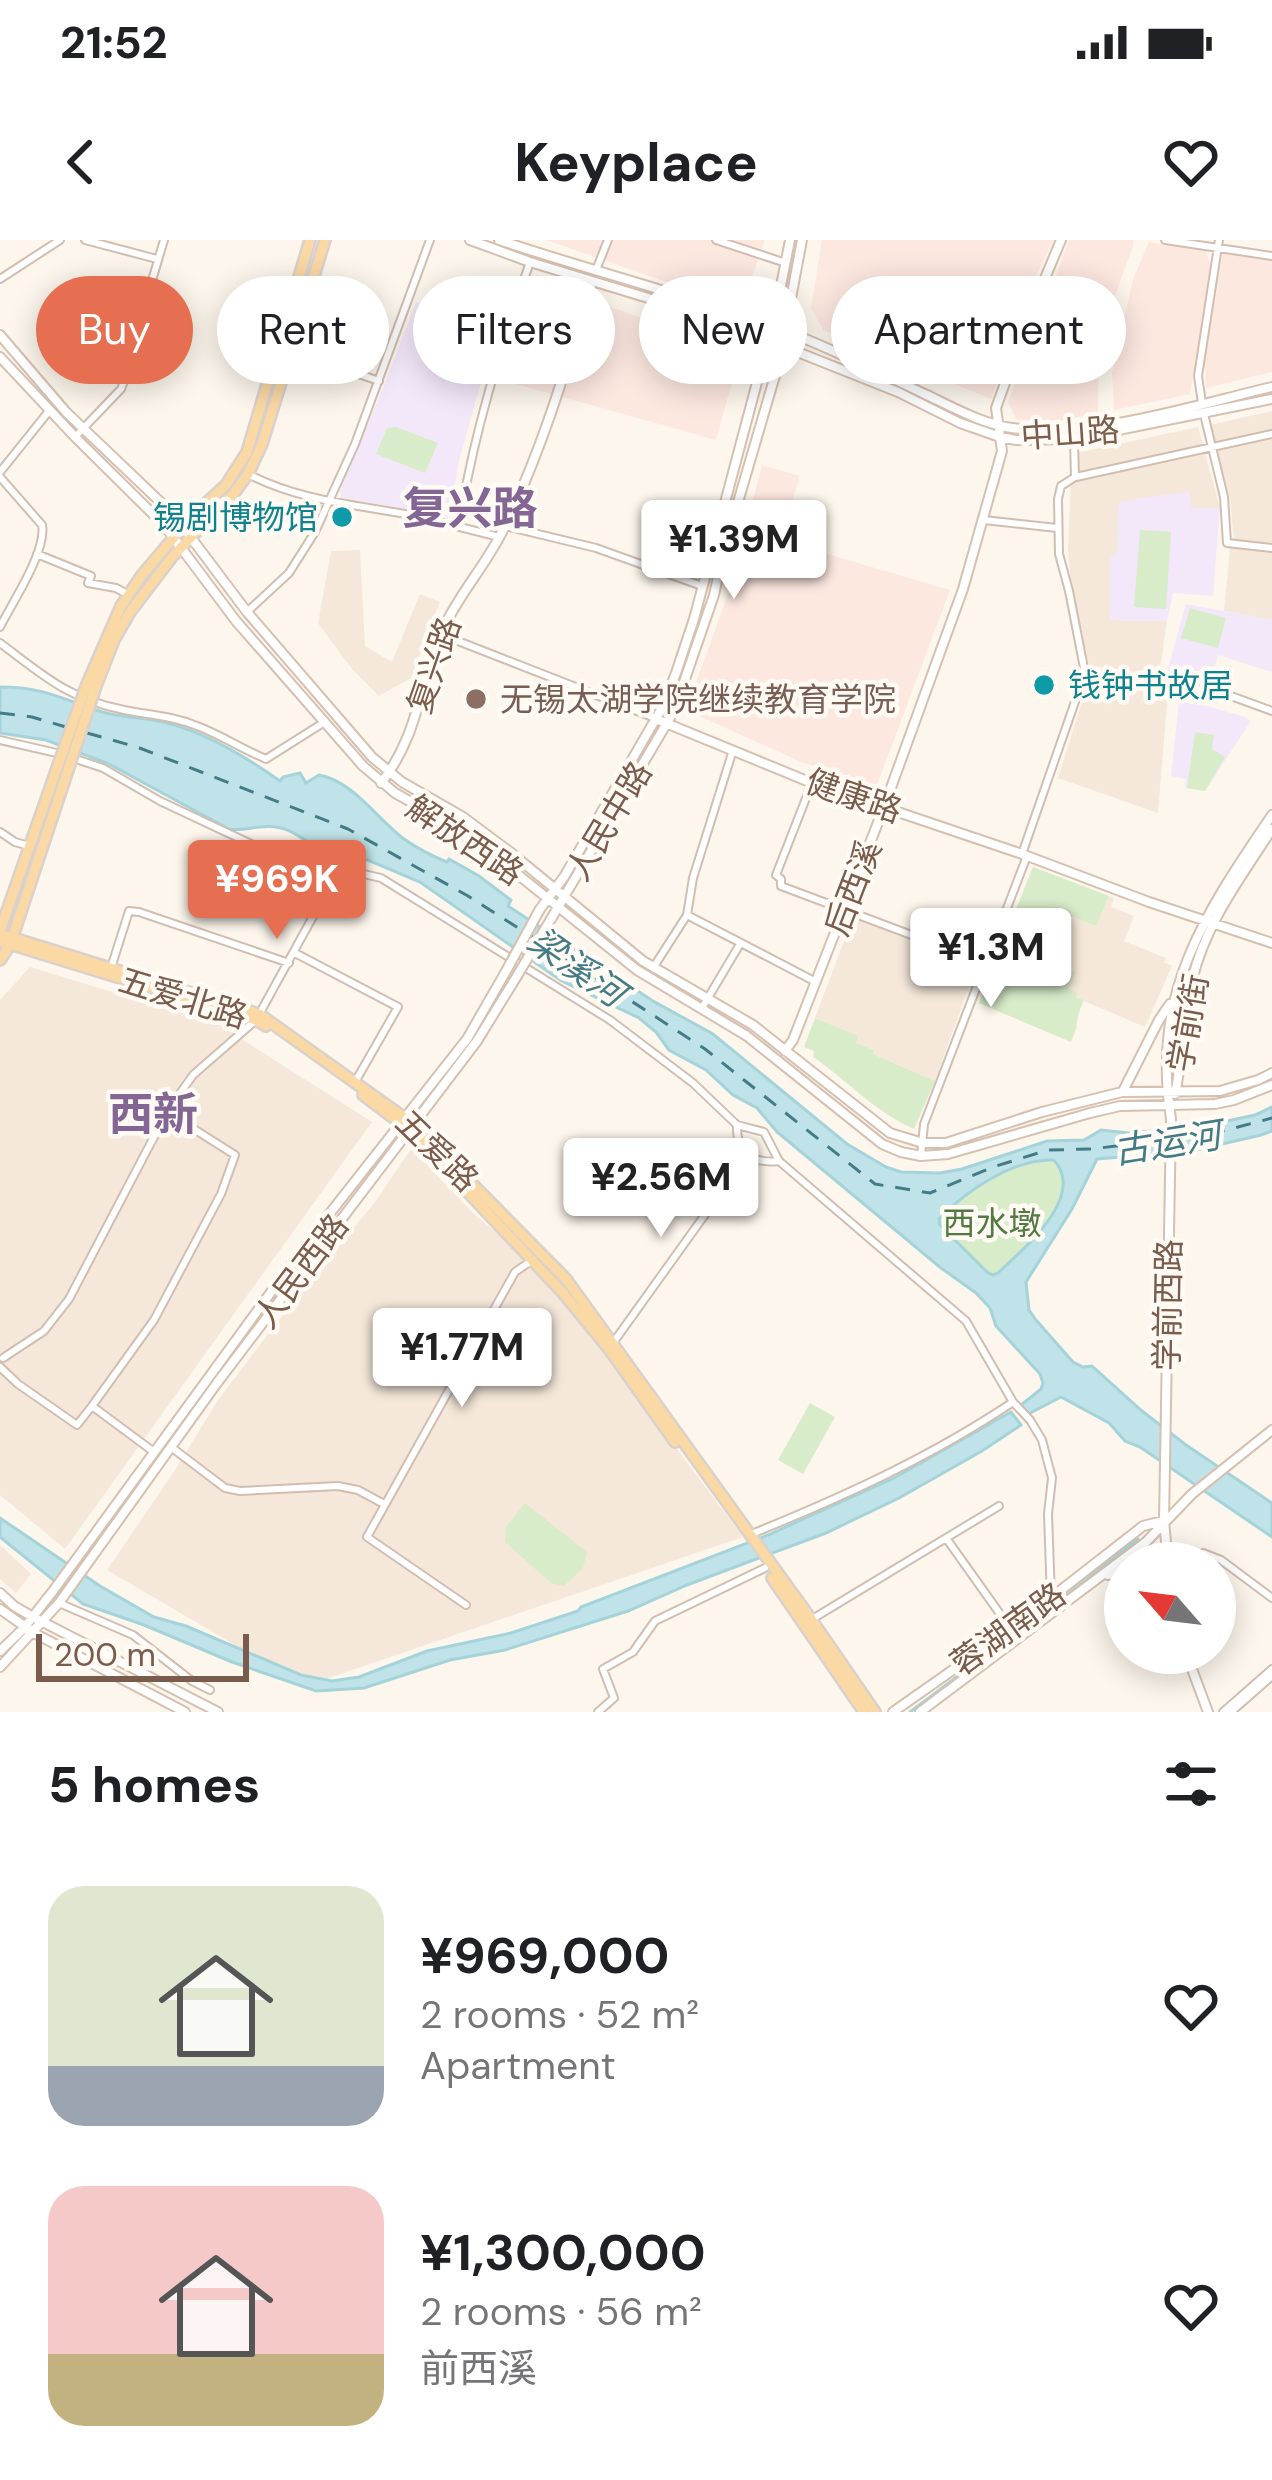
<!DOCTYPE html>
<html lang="en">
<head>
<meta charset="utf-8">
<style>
  body { margin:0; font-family:"DM Sans","Noto Sans SC",sans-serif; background:#f2f2f2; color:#202124; height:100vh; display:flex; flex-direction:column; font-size:45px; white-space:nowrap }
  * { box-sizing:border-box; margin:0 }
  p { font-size:39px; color:#757577 }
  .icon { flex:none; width:66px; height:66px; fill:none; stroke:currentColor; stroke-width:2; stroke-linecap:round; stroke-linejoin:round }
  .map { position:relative; height:1472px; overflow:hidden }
  .details { display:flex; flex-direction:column; background:#fff; flex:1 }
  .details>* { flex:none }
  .hud { position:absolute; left:36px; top:36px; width:1200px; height:108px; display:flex; gap:24px }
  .needle { width:78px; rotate:298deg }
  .buttons { position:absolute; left:1104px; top:1302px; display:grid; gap:24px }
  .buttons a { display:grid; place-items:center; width:132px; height:132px; border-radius:50%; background:#fff; box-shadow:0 6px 30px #0003; font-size:60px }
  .scale { position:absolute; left:36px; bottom:30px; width:213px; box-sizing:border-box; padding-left:12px; border:6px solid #7a5c4d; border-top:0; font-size:33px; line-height:42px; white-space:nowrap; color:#7a5c4d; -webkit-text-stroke:9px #fffaf3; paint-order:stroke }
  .price { position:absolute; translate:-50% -102px; padding:0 27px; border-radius:12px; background:#fff; color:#222; font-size:39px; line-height:78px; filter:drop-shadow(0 3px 6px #0008) }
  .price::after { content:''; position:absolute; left:50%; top:72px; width:36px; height:27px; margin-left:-18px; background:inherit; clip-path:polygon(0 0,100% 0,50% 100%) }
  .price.on { background:#e76f51; color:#fff }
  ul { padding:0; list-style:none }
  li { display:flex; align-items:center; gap:36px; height:300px; padding:0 48px }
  li span { display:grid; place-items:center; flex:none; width:336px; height:240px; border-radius:36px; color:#555 }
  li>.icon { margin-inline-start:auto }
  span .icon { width:144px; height:144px; fill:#fffc; stroke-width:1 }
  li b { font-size:51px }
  h2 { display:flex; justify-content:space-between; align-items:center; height:144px; padding:0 48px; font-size:51px }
  .chip { padding:0 42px; border-radius:54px; background:#fff; box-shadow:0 6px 30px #0003; font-size:42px; line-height:108px }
  .chip.on { background:#e76f51; color:#fff }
  .status { display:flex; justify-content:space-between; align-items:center; height:84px; padding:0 60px; background:#fff; direction:ltr }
  .status svg { height:33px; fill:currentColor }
  header { display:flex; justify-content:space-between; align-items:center; height:156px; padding:0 48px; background:#fff; font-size:54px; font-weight:700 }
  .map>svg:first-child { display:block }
  .residential { fill:#f5e8da }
  .commercial { fill:#fde8e0 }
  .education { fill:#f3e8fa }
  .green { fill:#d8ecc9 }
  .water { fill:#bfe3e8; stroke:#a5d3da; stroke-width:3; fill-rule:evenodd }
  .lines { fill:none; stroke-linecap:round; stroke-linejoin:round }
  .stream { stroke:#a5d3da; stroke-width:3 }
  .ferry { stroke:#437c86; stroke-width:3; stroke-dasharray:15 12; stroke-linecap:butt }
  .street-casing { stroke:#d1beb0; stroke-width:10 }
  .secondary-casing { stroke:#d6c0b0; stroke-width:12 }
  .primary-casing { stroke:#dad1cd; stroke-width:14 }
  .street { stroke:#fff; stroke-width:6 }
  .secondary { stroke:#fff; stroke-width:8 }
  .primary { stroke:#fbd9a5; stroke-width:9 }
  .secondary-bridge-casing { stroke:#d6c0b0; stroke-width:12; stroke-linecap:butt }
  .primary-bridge-casing { stroke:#dad1cd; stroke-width:14; stroke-linecap:butt }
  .secondary-bridge { stroke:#fff; stroke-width:8 }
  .primary-bridge { stroke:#fbd9a5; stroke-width:9 }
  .culture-dot { fill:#0f9aa8; stroke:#fffaf3; stroke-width:4.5 }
  .education-dot { fill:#8d6e63; stroke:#fffaf3; stroke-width:4.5 }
  .labels { text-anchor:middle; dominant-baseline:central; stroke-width:9; stroke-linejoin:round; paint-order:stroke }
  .street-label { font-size:33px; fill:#7a5c4d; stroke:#fffaf3 }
  .culture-label { font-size:33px; fill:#0d838f; stroke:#fffaf3; text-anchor:end }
  .education-label { font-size:33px; fill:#785e54; stroke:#fffaf3; text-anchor:start }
  .park-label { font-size:33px; fill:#537a41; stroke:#fffaf3 }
  .water-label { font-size:36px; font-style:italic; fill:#437c86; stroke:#fffaf3 }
  .district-label { font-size:45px; font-weight:bold; fill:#846695; stroke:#fffaf3 }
</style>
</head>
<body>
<div class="status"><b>21:52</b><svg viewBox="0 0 49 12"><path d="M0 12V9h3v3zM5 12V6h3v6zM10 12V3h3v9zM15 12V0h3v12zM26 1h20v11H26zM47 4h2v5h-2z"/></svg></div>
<header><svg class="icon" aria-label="back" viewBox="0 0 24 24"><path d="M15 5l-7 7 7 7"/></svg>Keyplace<svg class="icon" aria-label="heart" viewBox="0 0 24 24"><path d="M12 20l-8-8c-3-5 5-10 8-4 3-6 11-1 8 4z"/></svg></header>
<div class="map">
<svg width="1272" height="1472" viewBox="0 0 1272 1472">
  <rect width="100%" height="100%" fill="#fdf6ec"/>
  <!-- residential -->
  <path class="residential" d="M 1272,171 L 1272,304 L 1234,301 L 1230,258 L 1210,185 Z
    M 1198,187 L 1220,268 L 1190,269 L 1189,252 L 1117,315 L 1110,380 L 1167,381 L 1159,436 L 1089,425 L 1070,334 L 1068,310 L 1071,242 L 1079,240 L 1077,213 Z
    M 1230,308 L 1272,312 L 1272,380 L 1224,371 Z
    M 360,310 L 365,406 L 392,422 L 420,354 L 440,362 L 411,438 L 379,456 L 352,429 L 318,383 L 331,311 Z
    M 1089,440 L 1168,451 L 1158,573 L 1058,538 Z
    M 1033,627 L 1114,658 L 1111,667 L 1134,676 L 1124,701 L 1166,718 L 1164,722 L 1172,726 L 1145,787 L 1084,761 L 1076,778 L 1077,787 L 1071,802 L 979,763 Z
    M 853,677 L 977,724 L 935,841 L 873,814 L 874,810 L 856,803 L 857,796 L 815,778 Z
    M 30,727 L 218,784 L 372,882 L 65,1309 L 0,1255 L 0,760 Z
    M 411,909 L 474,974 L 544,1032 L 743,1297 L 305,1446 L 107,1330 L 175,1230 L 218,1160 L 292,1063 L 375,962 Z
    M 0,1305 L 31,1334 L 16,1353 L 0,1339 Z"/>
  <!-- commercial -->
  <path class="commercial" d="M 546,0 L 765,0 L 741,68 Z
    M 822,0 L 1054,0 L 1034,39 L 991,159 L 823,90 L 811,68 Z
    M 1069,0 L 1133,0 L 1134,3 L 1109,73 L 1099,120 L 1098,172 L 1058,183 L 1016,179 L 1008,162 Z
    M 1149,2 L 1206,11 L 1211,28 L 1190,154 L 1114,170 L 1112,133 L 1133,39 Z
    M 1223,12 L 1272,19 L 1272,132 L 1206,148 L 1205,119 Z
    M 523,50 L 565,63 L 602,64 L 740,113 L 716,200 L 495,138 Z
    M 762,225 L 800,236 L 780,300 L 950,350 L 877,545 L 801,522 L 686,470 L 731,346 Z"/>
  <!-- education -->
  <path class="education" d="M 416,62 L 500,91 L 483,135 L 459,221 L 449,278 L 341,257 L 340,247 L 384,146 Z
    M 1189,252 L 1191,268 L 1220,268 L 1213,356 L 1173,353 L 1167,381 L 1110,380 L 1110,318 L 1117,314 L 1119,263 L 1139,258 Z
    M 1186,364 L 1272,380 L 1272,432 L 1218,415 L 1210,445 L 1166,436 Z
    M 1179,462 L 1207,466 L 1245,477 L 1251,481 L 1205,551 L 1185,548 L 1186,539 L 1171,536 Z"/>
  <!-- green -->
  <path class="green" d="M 396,187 L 438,203 L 425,233 L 376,214 L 387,188 Z
    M 1140,290 L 1171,292 L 1166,369 L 1134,367 Z
    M 1190,368 L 1226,378 L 1218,408 L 1181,398 Z
    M 1195,492 L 1214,495 L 1212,509 L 1225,517 L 1205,551 L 1187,548 Z
    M 1033,627 L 1109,656 L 1096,686 L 1050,667 L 1030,711 L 1075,732 L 1068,749 L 1077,753 L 1076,757 L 1083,760 C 1077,775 1077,788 1071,802 L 979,763 Z
    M 815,778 L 858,796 L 856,803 L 874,810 L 873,814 L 935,841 L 914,889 C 875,872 848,841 813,817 L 814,811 L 804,807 Z
    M 1054,920 C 1087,957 1023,1009 998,1033 L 993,1035 L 987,1032 L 940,985 L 939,979 C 966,951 1013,918 1054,920 Z
    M 810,1163 L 835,1177 L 803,1234 L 778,1220 Z
    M 525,1263 L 587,1312 L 583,1328 L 564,1346 L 551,1343 L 505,1302 L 506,1287 Z"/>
  <!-- water -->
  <path class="water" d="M 0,447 C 43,447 60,458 99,471 C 120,478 142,477 163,482 C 204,491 246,517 280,541 L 283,537 L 300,533 L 306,543 L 319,535 C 353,541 377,579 404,599 C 417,608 432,616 447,622 L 449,619 L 479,636 L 511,660 L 508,666 L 653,761 L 713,794 L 847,904 L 886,927 L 901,932 L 940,933 L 962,929 L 1047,901 L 1084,900 L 1101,890 L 1129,893 L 1204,886 L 1255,875 L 1272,867 L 1272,891 L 1261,895 L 1192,911 L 1097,919 L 1072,969 L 1026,1042 L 1029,1070 L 1036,1080 L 1073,1122 L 1083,1127 L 1092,1126 L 1142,1171 L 1186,1205 L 1272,1263 L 1272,1297 L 1140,1207 L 1125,1201 L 1109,1183 L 1061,1157 L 1028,1174 L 1021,1165 L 1041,1149 L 1043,1143 L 1040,1134 L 996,1086 L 990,1068 L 976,1053 L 941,1028 L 777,892 L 757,868 L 733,855 L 706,830 L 669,810 L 656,792 L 639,778 L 560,740 L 420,642 L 368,620 L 340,618 L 323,607 L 319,610 C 300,597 287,584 261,587 C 249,588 241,591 229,589 L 107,523 L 46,500 L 0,493 ZM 1054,920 C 1087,957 1023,1009 998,1033 L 993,1035 L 987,1032 L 940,985 L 939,979 C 966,951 1014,918 1054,920 Z
    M 1011,1172 L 1021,1185 L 982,1211 L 899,1258 L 826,1293 L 687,1345 L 628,1371 L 505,1410 L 450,1420 L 364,1448 L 316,1451 L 232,1422 L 144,1385 L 83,1364 L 0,1297 L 0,1278 L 100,1346 L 154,1377 L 186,1386 L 301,1435 L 332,1441 L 359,1437 L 427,1411 L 511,1393 L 578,1371 L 581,1367 L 768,1295 L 894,1238 Z"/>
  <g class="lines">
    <!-- stream -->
    <path class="stream" d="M 1059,1361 L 1138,1299
      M 910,1472 L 1049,1368"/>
    <!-- ferry -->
    <path class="ferry" d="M 0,473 L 32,477 L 66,487
      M 87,493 L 137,507 L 348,589 L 468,656 L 534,698
      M 542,703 L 705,809 L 875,944 L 930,953 L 993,927 L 1048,910 L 1092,909 L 1212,894 L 1272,878"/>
    <defs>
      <path id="street" d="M 85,0 L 157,19
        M 716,0 L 786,23
        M 1165,0 L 1272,16
        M 596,30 L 608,0
        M 0,39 L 60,0
        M 289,110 L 379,141
        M 1202,163 L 1198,136 L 1219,0
        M 1204,174 L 1224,257 L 1227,303 L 1272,308
        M 75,197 L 121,149 L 132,121 L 140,81 L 164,0
        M 0,232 L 49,171
        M 248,234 C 298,260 351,264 405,274 C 437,281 468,289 499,297
        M 0,237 L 42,285 C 47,311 12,363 0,387
        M 1076,237 L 1272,194
        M 984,280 L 1057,288
        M 459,286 C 473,195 500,109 530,22
        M 505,286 L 596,308 L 702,346
        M 37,314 L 91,336 L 88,343 L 116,348 L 129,355
        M 247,372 L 289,333 L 315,292 L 355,204 L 430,0
        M 440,394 L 655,478
        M 0,403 C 43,435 68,459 124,470 C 149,475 173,476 197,486 C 221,495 242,509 266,519 L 323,483
        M 1085,433 L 1220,452 L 1272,471
        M 0,500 L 61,514
        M 73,518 L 103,528 L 160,561 L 332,642 L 355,632 L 381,638 L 610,780 L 693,843 L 737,885 L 764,892 L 779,921 L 966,1081 L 1013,1162 L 1030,1180 L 1042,1200 L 1052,1238 L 1048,1274 L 1051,1358
        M 812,543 L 776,635 L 781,639 L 781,646 L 986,723
        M 0,592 L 15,602 L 29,606
        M 1022,614 L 1085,433 L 1069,351 L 1059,314 L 1058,259 L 1061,246 L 1075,237 L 1074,199
        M 687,675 L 816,742
        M 295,713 L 398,767 L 355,842
        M 111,728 L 129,671 L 139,672 L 289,723
        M 653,728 L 687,675 L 693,638 L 733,510
        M 702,768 L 740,704
        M 737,885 C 736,913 753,924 779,921
        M 921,916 L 924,884 L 1027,616
        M 613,1103 L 747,916
        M 3,1118 L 44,1091 L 69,1059 L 167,872 L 193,835 L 256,780 L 332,642
        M 0,1127 L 18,1144 L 77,1185 L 92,1166
        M 171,1207 L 225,1248 L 240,1251 L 338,1246 L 358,1250 L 384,1264
        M 154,1212 L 92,1166 L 154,1080 L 221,954 L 235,915 L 167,872
        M 749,1295 C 841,1258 931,1217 1013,1162
        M 946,1298 L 1010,1388
        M 1203,1313 L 1221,1320 L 1272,1358
        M 59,1363 L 133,1395 L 192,1441 L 210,1450
        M 466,1365 L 367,1297 L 515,1032 L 531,1021
        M 809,1381 L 999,1266
        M 598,1472 L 614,1458 L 603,1429 L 633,1412 L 655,1381 L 765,1328
        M 1223,1472 L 1272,1429
        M 1231,1472 L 1272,1436"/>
      <path id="secondary" d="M 470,0 L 530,22 L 707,76 L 898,152 L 960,183 L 1000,197 L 1016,200 L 1074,199 L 1272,159
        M 499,0 C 600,34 704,59 803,98 C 845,115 886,136 927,155 C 954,168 983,184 1012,188 C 1091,199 1195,165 1272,147
        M 0,95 L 66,172 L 174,275 L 247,372 L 372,517 L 402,542 L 463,577 L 510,612 L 643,721 L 753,785 L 890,893 L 923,903 L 946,903 L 1042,872 L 1122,852 L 1220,851 L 1258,840 L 1272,833
        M 0,117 L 75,197 L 164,285 L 236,381 L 363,526 L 395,553 L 429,572 L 501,621 L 637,730 L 747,796 L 882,904 L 901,912 L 921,916 L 948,914 L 1090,873 L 1120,866 L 1215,864 L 1234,860 L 1272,845
        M 656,479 L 812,543 L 1022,614 L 1149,662 L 1272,703
        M 381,543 C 421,492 418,443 443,389 C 460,352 488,323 505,286 C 543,208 567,125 592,42
        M 540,669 L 564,637 L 662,468 L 676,433 L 694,379 L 776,71 L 790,0
        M 551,679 L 674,471 L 714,355 L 724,310 L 779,122 L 802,0
        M 785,811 L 793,800 L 884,567 L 963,349 L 1002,211 L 996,168 L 1030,74 L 1061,0
        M 1123,851 L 1159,780 L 1170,764
        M 1175,854 C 1183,817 1182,778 1192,741 C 1205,684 1241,637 1272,589
        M 1168,1323 L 1164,1281 L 1171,879 C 1151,753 1204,675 1272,575
        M 1108,1335 L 1125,1331
        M 0,1353 L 14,1366 L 33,1377 L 218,1472
        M 0,1369 L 34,1393 L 185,1472
        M 0,1411 L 24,1388 L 53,1351 L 312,996 L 467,799 L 505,733
        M 1186,1413 L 1208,1472
        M 0,1427 L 59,1363 L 217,1143 L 477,801 L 517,736
        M 893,1472 L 1011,1389 L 1143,1286 L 1163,1281
        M 920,1472 L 1146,1302 L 1192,1254 L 1272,1190"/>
      <path id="primary" d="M 87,444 L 121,366 L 142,335 L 192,276 L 226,245 L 247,212 L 310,0
        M 96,446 L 114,400 L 130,372 L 172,317 L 234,253 L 248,234 L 262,204 L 325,0
        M 0,691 L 57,528
        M 0,694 L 259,774 L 413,884 L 566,1039 L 811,1379 L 875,1472
        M 0,701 L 256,780 L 266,786
        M 0,720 L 10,705 L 68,530
        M 363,855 L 408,889 L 563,1053 L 609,1109 L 675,1202
        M 772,1338 L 864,1472"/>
    </defs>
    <!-- street casing -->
    <use href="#street" class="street-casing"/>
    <!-- secondary casing -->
    <use href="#secondary" class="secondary-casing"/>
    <!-- primary casing -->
    <use href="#primary" class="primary-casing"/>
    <!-- street -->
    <use href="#street" class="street"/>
    <!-- secondary -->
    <use href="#secondary" class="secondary"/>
    <!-- primary -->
    <use href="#primary" class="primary"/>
    <defs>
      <path id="secondary-bridge" d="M 505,733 L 540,669
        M 517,736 L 551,679"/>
      <path id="primary-bridge" d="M 57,528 L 87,444
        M 68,530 L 96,446"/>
    </defs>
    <!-- secondary-bridge casing -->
    <use href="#secondary-bridge" class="secondary-bridge-casing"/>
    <!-- primary-bridge casing -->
    <use href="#primary-bridge" class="primary-bridge-casing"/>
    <!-- secondary-bridge -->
    <use href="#secondary-bridge" class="secondary-bridge"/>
    <!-- primary-bridge -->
    <use href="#primary-bridge" class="primary-bridge"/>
  </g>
  <!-- markers -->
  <g class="culture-dot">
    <circle cx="342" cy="277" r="12"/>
    <circle cx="1044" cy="445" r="12"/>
  </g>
  <circle class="education-dot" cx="476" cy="459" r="12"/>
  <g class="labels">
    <!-- street labels -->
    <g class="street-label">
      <text transform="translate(1070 193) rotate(-4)">中山路</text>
      <text transform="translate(434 425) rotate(-71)">复兴路</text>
      <text transform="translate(854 556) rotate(19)">健康路</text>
      <text transform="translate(609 581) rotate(-59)">人民中路</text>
      <text transform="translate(465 600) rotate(34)">解放西路</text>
      <text transform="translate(853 648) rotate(-69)">后西溪</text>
      <text transform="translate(183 758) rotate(17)">五爱北路</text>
      <text transform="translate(1188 783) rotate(-80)">学前街</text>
      <text transform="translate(437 911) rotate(44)">五爱路</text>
      <text transform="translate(301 1031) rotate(-53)">人民西路</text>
      <text transform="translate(1168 1065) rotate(-89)">学前西路</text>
      <text transform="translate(1008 1389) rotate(-36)">蓉湖南路</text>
    </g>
    <!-- culture labels -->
    <g class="culture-label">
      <text x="318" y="277">锡剧博物馆</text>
      <text x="1068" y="445" text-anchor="start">钱钟书故居</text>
    </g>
    <!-- education labels -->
    <g class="education-label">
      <text x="500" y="459">无锡太湖学院继续教育学院</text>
    </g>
    <!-- park labels -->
    <g class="park-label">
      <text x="992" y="983">西水墩</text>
    </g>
    <!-- water labels -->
    <g class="water-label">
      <text transform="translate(577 727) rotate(35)">梁溪河</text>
      <text transform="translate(1167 903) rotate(-9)">古运河</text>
    </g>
    <!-- district labels -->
    <g class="district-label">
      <text x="470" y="268">复兴路</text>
      <text x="153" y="874">西新</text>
    </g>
  </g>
</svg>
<div class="buttons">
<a><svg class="needle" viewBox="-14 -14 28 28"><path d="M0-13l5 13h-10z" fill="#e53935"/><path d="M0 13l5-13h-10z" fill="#757577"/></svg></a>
</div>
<div class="scale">200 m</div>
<b class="price" style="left:734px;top:362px">¥1.39M</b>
<b class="price on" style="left:277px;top:702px">¥969K</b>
<b class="price" style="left:991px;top:770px">¥1.3M</b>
<b class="price" style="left:661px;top:1000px">¥2.56M</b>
<b class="price" style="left:462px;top:1170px">¥1.77M</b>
<div class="hud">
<a class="chip on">Buy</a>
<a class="chip">Rent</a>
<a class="chip">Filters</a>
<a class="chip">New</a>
<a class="chip">Apartment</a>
</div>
</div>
<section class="details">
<h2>5 homes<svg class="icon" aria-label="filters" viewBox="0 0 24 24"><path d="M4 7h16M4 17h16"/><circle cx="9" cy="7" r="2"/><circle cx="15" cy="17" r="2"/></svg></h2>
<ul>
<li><span style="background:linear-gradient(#dfe7d0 75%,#9aa5b1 0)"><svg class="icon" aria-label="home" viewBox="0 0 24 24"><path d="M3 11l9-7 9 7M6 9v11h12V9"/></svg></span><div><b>¥969,000</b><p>2 rooms · 52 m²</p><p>Apartment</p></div><svg class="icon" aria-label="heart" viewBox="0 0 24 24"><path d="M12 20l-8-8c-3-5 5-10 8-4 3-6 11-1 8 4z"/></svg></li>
<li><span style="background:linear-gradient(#f6c9c9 70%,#c2b280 0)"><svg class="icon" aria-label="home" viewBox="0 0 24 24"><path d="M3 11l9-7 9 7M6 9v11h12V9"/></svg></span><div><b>¥1,300,000</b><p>2 rooms · 56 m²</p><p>前西溪</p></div><svg class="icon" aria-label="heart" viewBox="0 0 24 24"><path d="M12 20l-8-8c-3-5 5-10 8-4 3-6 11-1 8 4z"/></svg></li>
</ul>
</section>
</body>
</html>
